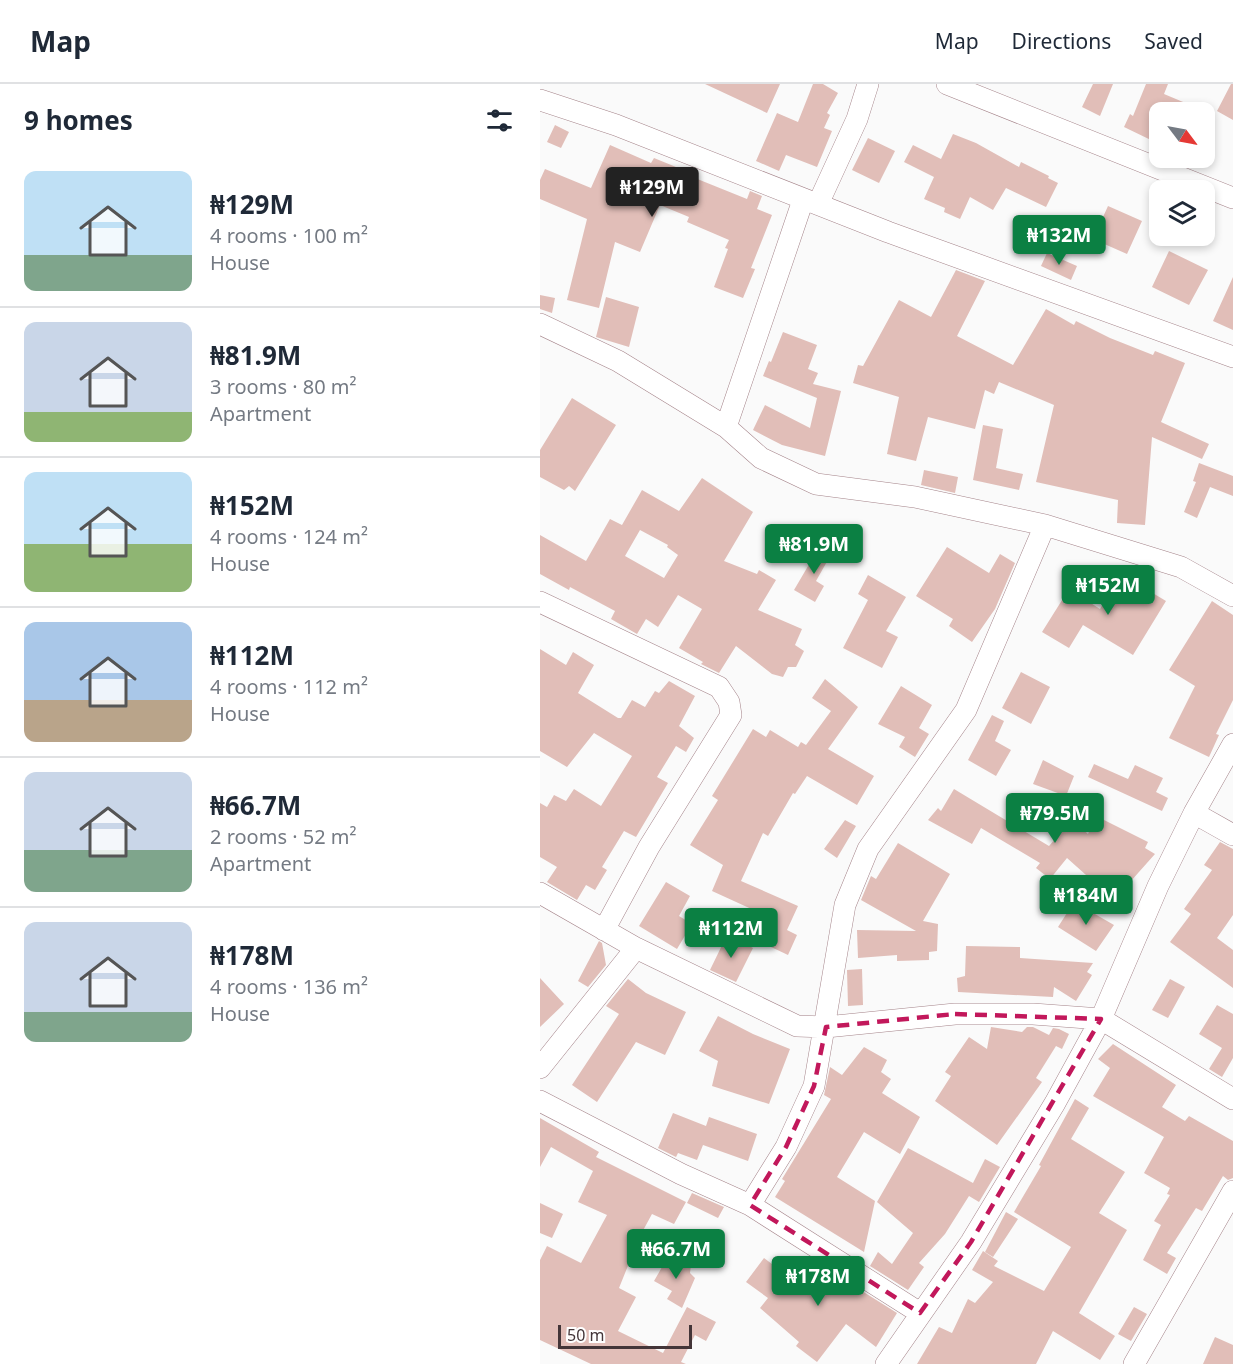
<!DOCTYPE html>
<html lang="en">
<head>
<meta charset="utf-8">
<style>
  body { margin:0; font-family:"Noto Sans",sans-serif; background:#f2f2f3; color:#1f2937; height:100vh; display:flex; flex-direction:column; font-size:22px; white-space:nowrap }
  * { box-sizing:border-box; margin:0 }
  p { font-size:20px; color:#747a83 }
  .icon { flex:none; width:33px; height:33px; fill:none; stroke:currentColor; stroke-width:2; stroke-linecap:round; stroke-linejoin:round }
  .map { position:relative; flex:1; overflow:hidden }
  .drawer { display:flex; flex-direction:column; background:#fff; width:540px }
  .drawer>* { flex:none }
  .needle { width:39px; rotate:122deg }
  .controls { position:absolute; left:609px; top:18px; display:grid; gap:12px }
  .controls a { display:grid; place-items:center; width:66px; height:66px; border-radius:12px; background:#fff; box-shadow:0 3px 9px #0003; font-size:30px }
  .scale { position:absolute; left:18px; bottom:15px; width:134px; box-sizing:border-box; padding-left:6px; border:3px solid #433538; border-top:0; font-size:16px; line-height:21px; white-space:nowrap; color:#433538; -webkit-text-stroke:4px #fff; paint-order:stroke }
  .price { position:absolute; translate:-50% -51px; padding:0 14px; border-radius:6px; background:#0b8043; color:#fff; font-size:20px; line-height:39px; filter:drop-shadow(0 2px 3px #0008) }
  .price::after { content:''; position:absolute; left:50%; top:36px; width:18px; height:14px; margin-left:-9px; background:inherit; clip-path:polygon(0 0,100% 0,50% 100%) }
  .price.on { background:#222; color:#fff }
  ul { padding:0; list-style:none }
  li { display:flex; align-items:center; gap:18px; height:150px; padding:0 24px }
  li+li { border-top:2px solid #e0e1e3 }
  li span { display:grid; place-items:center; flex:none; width:168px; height:120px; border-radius:12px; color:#555 }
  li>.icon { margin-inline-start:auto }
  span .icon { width:72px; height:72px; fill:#fffc; stroke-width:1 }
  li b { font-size:26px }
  h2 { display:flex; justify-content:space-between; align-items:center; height:72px; padding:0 24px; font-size:26px }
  header { display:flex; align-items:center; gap:36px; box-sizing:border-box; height:84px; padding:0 30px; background:#fff; border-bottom:2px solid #e0e1e3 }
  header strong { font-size:28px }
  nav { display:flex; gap:33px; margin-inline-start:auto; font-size:21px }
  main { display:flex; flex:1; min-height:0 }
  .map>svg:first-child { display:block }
  .building { fill:#e1beb8; fill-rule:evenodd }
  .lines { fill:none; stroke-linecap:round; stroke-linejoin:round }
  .minor-casing { stroke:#a5848a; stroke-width:22 }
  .minor { stroke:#fff; stroke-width:21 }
  .marked { fill:none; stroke:#c2185b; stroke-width:4.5; stroke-dasharray:12 8; stroke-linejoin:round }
</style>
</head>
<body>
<header>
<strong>Map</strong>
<nav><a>Map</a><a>Directions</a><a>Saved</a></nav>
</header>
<main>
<section class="drawer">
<h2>9 homes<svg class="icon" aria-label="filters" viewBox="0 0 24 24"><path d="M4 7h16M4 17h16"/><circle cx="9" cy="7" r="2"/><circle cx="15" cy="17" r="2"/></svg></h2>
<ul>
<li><span style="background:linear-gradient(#bfe0f5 70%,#7fa58c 0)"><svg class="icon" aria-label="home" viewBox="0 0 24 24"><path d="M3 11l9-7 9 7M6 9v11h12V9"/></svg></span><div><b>₦129M</b><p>4 rooms · 100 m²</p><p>House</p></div></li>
<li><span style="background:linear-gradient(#c9d6e8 75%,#8fb573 0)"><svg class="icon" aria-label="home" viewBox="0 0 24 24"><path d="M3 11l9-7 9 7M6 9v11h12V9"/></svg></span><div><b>₦81.9M</b><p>3 rooms · 80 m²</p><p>Apartment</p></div></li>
<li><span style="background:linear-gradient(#bfe0f5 60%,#8fb573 0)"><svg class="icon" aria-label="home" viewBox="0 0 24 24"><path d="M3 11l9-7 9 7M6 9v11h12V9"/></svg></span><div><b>₦152M</b><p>4 rooms · 124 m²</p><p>House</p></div></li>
<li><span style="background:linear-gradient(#a9c7e8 65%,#b9a48a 0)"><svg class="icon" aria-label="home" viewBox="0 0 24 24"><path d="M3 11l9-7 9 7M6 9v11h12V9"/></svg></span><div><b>₦112M</b><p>4 rooms · 112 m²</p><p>House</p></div></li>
<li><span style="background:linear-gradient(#c9d6e8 65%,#7fa58c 0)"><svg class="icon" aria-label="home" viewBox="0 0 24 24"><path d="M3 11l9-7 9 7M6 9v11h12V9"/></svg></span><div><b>₦66.7M</b><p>2 rooms · 52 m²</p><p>Apartment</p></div></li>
<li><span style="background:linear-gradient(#c9d6e8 75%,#7fa58c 0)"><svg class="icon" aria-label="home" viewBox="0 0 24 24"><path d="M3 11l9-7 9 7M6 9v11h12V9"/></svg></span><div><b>₦178M</b><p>4 rooms · 136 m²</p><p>House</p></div></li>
</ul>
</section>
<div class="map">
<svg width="693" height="1280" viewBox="0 0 693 1280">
  <rect width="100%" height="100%" fill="#fafafa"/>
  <!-- building -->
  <path class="building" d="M 165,0 L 240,0 L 227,29 Z
    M 273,0 L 283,0 L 298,9 L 287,29 L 290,31 L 284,44 L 292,47 L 277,83 L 246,71 L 239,87 L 216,77 L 237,29 L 258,38 Z
    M 553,0 L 573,0 L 560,32 L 542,23 Z
    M 606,0 L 628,0 L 624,10 L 667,28 L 620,28 L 620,51 L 615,58 L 584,43 L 590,30 L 593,32 Z
    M 691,0 L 693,0 L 693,36 L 677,27 Z
    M 15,41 L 29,48 L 21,64 L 7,58 Z
    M 413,50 L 436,59 L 479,83 L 481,78 L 509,92 L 508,94 L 518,99 L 506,123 L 466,104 L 453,126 L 430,113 L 420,135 L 404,128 L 405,124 L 384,115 L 394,93 L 364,78 L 373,61 L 401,75 Z
    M 328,54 L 355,67 L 339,99 L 312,86 Z
    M 70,61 L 111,79 L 114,74 L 136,83 L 135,86 L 207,115 L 210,107 L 222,112 L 217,125 L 232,131 L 211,184 L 215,185 L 203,214 L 174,203 L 188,165 L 185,164 L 189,156 L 147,138 L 149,133 L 120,121 L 100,168 L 75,158 L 59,224 L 27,216 L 47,135 L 0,115 L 0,96 L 5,85 L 51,104 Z
    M 568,122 L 602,137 L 587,170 L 553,155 Z
    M 629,167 L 668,186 L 649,221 L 612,203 Z
    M 507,169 L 537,182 L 531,196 L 501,182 Z
    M 416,186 L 445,197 L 417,252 L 473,281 L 506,225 L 534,241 L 536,237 L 570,254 L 613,271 L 615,267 L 645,279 L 621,338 L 669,360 L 662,375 L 612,353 L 605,441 L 577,439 L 578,416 L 496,398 L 514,321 L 459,298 L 454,310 L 445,306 L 435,345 L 388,333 L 376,377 L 347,370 L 359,313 L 313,299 L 318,281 L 323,282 L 359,216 L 391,233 Z
    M 693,193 L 693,246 L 673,237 Z
    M 0,211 L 15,214 L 12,229 L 0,225 Z
    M 66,213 L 99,223 L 89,263 L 56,253 Z
    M 243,248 L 277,261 L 268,285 L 278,289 L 273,300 L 301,307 L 285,372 L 242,361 L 213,346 L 225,321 L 270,344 L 277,314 L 223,292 L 229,277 L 231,278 Z
    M 32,314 L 76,341 L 35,407 L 29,402 L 24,406 L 0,393 L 0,366 Z
    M 443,341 L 463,345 L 456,384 L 483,390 L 479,406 L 433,396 Z
    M 659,379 L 693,392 L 693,412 L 670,403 L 657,434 L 644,428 L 656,398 L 653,397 Z
    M 384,386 L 418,393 L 415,409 L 381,401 Z
    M 162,394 L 213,428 L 184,477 L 217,490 L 219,486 L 236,496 L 218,526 L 262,545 L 255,561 L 264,567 L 256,583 L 248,583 L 243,593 L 232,590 L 196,562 L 179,589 L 161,580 L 163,578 L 139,564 L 162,525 L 138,511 L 118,543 L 106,535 L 97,550 L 71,535 L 75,527 L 30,503 L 29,506 L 0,490 L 0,451 L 46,477 L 70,435 L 82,441 L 102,406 L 139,427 ZM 100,446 L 128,461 L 127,463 L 138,471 L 124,494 L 85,472 Z
    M 281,460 L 293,467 L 276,497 L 284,502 L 275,518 L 254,506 Z
    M 407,463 L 449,489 L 460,470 L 475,479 L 455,525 L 432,558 L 409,542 L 413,535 L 376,512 Z
    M 581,490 L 626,517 L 593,571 L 543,541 L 529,564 L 502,548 L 529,505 L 560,525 Z
    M 328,491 L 366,513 L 346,547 L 358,553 L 342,584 L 303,564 L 328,516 L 318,510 Z
    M 672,517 L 693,531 L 693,616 L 676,650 L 679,651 L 669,673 L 629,654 L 655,602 L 629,586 Z
    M 0,565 L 26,581 L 33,568 L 54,581 L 38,609 L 78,634 L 81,634 L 92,616 L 105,623 L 115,607 L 119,609 L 129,597 L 155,612 L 139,642 L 154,654 L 146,668 L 136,662 L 117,693 L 128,699 L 96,753 L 84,747 L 62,783 L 67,786 L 55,806 L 46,801 L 37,816 L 7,798 L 17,783 L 0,773 L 0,719 L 7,723 L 14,711 L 26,717 L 34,705 L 61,722 L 92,672 L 54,649 L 27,683 L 0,667 Z
    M 481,588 L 510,603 L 491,640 L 462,624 Z
    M 285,595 L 318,623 L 288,665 L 334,692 L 317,721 L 267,692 L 255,710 L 253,709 L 228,752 L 223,749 L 201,797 L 258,822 L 247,846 L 257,851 L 248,871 L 216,856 L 227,832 L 172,807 L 183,781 L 150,761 L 178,716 L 172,712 L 213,645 L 226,653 L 230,646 L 258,663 L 261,658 L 266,661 L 291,627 L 272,614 Z
    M 361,602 L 392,621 L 379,644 L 389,650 L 375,673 L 359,663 L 365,653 L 338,640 Z
    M 452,631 L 464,637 L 455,657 L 471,666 L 456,692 L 428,676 Z
    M 503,676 L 534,692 L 526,712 L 493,700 Z
    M 554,680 L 588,695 L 595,681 L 623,694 L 616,708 L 628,714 L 622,727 L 548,693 Z
    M 414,705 L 509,762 L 532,736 L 548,750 L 556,732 L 608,758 L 605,764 L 615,770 L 574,816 L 527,774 L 510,795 L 496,784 L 500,779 L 441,744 L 432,760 L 388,736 L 398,724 L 401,727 Z
    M 305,736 L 316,742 L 297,774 L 284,765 Z
    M 680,758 L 693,765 L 693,831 L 677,854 L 693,866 L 693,904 L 630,858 L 651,830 L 644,825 L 672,786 L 664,781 Z
    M 358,759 L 410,790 L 383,837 L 398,840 L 397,867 L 389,868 L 389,876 L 357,877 L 357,871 L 318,874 L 317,846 L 376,847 L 321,816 L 331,792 L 336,795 Z
    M 126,798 L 150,812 L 139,832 L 152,840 L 137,865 L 99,842 Z
    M 534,818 L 574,841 L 556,867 L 518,843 Z
    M 187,851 L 213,864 L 196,898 L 170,886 Z
    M 59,857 L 62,859 L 66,881 L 48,903 L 38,897 Z
    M 426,862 L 480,863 L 480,874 L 553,879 L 547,888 L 552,891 L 536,917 L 514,903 L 513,913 L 418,908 L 417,894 L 425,892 Z
    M 322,885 L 323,921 L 308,922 L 307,886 Z
    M 0,894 L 24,920 L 0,943 Z
    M 88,895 L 106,909 L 146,928 L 125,971 L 96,958 L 57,1018 L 32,1001 L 79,930 L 66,922 Z
    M 630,895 L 645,903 L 628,934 L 612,926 Z
    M 677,921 L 693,930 L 693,974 L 682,993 L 669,985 L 682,964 L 659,950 Z
    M 178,932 L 213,950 L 250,965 L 229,1020 L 172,1002 L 178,977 L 159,967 Z
    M 451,943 L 482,948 L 487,943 L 493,943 L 509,951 L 513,944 L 519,945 L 529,950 L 522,965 L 516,962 L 496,994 L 502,998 L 457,1061 L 395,1017 L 411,992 L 405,988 L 429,953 L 447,965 Z
    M 573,960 L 636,1001 L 622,1023 L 645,1037 L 649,1032 L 693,1057 L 693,1094 L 688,1096 L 683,1092 L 662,1127 L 656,1124 L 627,1169 L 636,1174 L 627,1190 L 603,1176 L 621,1141 L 614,1137 L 630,1111 L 627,1110 L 630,1104 L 604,1089 L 624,1053 L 553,1012 L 570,984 L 558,975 Z
    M 324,963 L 347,976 L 341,988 L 351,995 L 342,1009 L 380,1033 L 360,1070 L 324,1048 L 297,1093 L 335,1117 L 324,1168 L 235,1113 L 245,1097 L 242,1095 L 291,1015 L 284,1011 L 290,983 L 302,991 Z
    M 535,1015 L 549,1024 L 531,1055 L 585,1088 L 559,1129 L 587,1146 L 539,1229 L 575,1252 L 560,1276 L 513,1247 L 496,1280 L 377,1280 L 399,1243 L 412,1249 L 428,1215 L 435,1219 L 453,1198 L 432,1186 L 443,1167 L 458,1177 L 454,1182 L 504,1207 L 531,1163 L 474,1128 L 501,1082 L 499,1081 Z
    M 133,1029 L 166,1042 L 169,1033 L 217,1050 L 208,1077 L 163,1061 L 157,1076 L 138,1069 L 136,1073 L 118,1064 Z
    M 0,1034 L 59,1068 L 56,1073 L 146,1118 L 134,1140 L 112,1130 L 100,1152 L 79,1204 L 96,1213 L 78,1247 L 123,1269 L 147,1223 L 176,1238 L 166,1257 L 155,1251 L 141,1278 L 146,1280 L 51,1280 L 0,1256 L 0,1176 L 7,1162 L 41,1179 L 67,1131 L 38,1118 L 53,1087 L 11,1063 L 0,1083 Z
    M 368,1064 L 433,1099 L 445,1075 L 460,1083 L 439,1118 L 429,1112 L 405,1150 L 379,1179 L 384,1183 L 368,1206 L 330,1182 L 338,1168 L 352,1180 L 373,1149 L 337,1118 Z
    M 152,1109 L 184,1123 L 178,1134 L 147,1119 Z
    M 0,1119 L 23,1130 L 12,1154 L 0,1149 Z
    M 466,1128 L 478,1135 L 453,1173 L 445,1168 Z
    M 129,1171 L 151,1181 L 150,1189 L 155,1194 L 142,1224 L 127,1215 L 132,1207 L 114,1197 Z
    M 264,1173 L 297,1202 L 303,1195 L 357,1229 L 336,1263 L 306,1240 L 277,1278 L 256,1262 L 259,1258 L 220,1224 L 228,1214 L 206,1198 L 224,1174 L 248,1192 Z
    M 594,1223 L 607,1230 L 591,1257 L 578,1250 Z
    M 675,1253 L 693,1261 L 693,1280 L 663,1280 Z"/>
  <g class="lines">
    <defs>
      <path id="minor" d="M 407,0 L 693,114
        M 0,16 L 76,41 L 348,148 L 693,273
        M 278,120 L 317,35 L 328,0
        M 0,240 L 78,277 L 186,343 L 221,374 L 276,400 L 375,413 L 505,441 L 641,483 L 693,512
        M 186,343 L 263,116
        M 0,518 L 179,603 L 189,618 L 191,631 L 109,763 L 64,846
        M 654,729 L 693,751
        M 0,809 L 96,864 L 257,942 L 286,943 L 415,930 L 493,930 L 561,935 L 693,1015
        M 0,984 L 96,864
        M 0,1017 L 141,1090 L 210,1121 L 380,1229
        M 210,1121 L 246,1063 L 274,1002 L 305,821 L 328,765 L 426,626 L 505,441
        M 346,1280 L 431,1158 L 515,1019 L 561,935 L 618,802 L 654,729 L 693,660
        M 594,1280 L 693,1107"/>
    </defs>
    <!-- minor casing -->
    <use href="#minor" class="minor-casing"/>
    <!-- minor -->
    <use href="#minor" class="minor"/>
  </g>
  <!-- marked area -->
  <path class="marked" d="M 415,930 L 561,935 L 431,1158 L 380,1229 L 210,1121 L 246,1063 L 274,1002 L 286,943 Z"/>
</svg>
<div class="controls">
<a><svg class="needle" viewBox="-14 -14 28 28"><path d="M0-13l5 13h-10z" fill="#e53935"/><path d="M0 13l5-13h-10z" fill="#747a83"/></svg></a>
<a><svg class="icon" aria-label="layers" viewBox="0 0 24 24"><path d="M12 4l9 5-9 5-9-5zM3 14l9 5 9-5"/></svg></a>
</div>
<div class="scale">50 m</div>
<b class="price on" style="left:112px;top:134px">₦129M</b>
<b class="price" style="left:519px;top:182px">₦132M</b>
<b class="price" style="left:274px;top:491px">₦81.9M</b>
<b class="price" style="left:568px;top:532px">₦152M</b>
<b class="price" style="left:515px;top:760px">₦79.5M</b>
<b class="price" style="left:546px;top:842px">₦184M</b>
<b class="price" style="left:191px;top:875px">₦112M</b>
<b class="price" style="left:136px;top:1196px">₦66.7M</b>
<b class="price" style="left:278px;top:1223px">₦178M</b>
</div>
</main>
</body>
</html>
